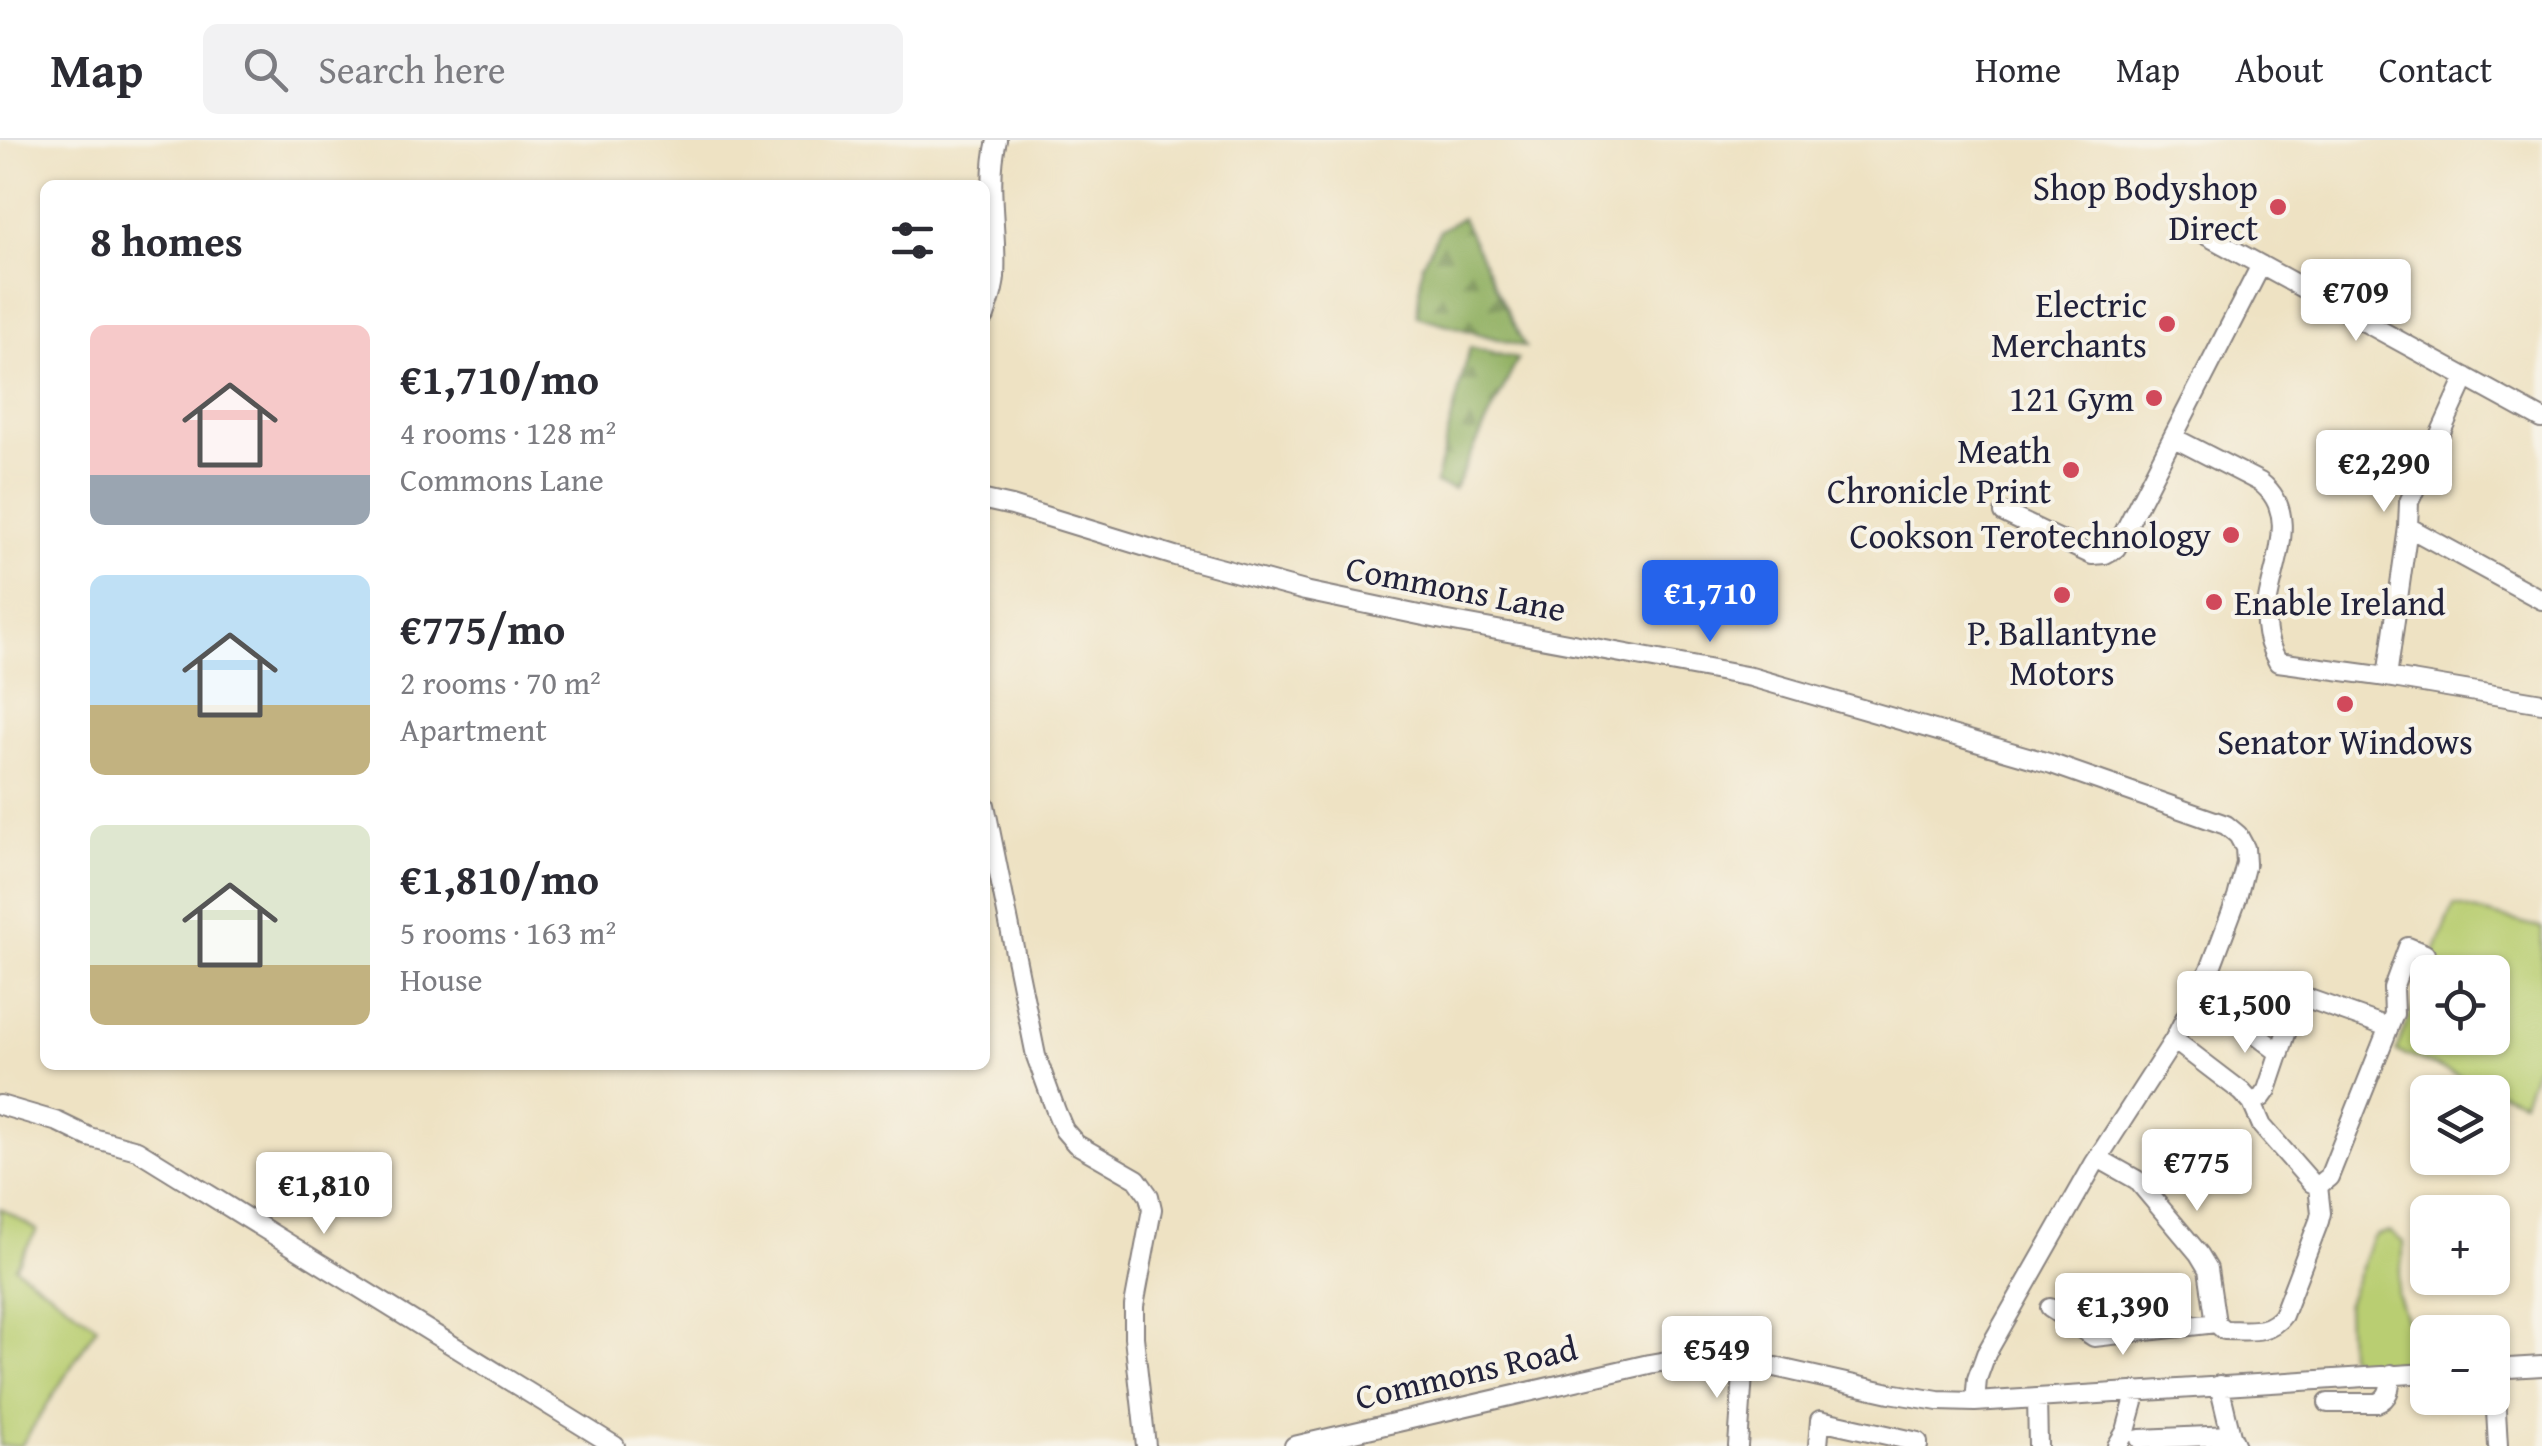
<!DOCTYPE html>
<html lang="en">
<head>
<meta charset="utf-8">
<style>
  body { margin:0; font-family:"Gentium Book Plus",serif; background:#f2f2f3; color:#2b2b33; height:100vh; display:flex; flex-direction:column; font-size:38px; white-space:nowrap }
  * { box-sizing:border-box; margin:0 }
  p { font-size:32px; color:#7c7c81 }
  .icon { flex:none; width:55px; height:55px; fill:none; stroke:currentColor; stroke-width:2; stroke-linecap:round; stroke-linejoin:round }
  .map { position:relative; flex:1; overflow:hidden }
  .sheet { position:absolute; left:40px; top:40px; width:950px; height:890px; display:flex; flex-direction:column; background:#fff; border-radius:15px; box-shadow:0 2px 8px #0004 }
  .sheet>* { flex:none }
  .controls { position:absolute; left:2410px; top:815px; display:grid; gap:20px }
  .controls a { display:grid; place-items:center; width:100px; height:100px; border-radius:15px; background:#fff; box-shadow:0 2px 8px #0004; font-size:50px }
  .price { position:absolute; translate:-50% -85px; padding:0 22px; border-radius:10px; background:#fff; color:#222; font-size:32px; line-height:65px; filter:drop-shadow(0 2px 5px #0008) }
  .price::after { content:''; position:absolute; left:50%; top:60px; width:30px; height:22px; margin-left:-15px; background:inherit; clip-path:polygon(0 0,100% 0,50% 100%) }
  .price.selected { background:#2563eb; color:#fff }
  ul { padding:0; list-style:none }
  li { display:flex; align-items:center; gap:30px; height:250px; padding:0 50px }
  li span { display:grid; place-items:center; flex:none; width:280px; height:200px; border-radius:15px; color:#555 }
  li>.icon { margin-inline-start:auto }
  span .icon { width:120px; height:120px; fill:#fffc; stroke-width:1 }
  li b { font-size:42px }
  h2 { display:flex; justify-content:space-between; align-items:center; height:120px; padding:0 50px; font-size:42px }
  header { display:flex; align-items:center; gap:60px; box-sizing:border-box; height:140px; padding:0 50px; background:#fff; border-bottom:2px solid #e1e1e2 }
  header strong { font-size:48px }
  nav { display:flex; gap:55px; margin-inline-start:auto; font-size:35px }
  .search { width:700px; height:90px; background:#f2f2f3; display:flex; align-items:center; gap:25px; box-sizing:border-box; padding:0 35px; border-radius:15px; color:#7c7c81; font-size:38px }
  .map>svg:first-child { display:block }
  .grass { fill:#b9ce72; stroke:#6e7856; stroke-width:2.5; fill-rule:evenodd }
  .forest { fill:url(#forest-firs); stroke:#5a6a50; stroke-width:2.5 }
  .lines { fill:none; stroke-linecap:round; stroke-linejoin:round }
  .minor-casing { stroke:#88827f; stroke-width:22 }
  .minor { stroke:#fff; stroke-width:18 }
  .poi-dot { fill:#d1495b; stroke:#f7f3e8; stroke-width:4 }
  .labels { text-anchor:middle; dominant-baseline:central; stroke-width:8; stroke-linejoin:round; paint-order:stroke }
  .poi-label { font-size:35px; fill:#22223b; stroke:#f7f3e8; text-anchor:end }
  .street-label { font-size:35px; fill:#22223b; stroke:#f7f3e8 }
</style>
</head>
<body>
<header>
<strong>Map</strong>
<div class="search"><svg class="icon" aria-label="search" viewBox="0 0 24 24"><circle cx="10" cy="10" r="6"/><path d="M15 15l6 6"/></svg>Search here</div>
<nav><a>Home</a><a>Map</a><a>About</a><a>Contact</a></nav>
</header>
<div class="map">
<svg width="2542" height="1306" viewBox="0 0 2542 1306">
  <defs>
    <pattern id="forest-firs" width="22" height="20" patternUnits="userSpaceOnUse" patternTransform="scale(2.5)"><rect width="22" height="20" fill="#92b164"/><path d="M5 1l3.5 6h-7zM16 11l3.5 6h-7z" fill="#779054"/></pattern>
  </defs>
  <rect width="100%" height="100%" fill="#f7f3e8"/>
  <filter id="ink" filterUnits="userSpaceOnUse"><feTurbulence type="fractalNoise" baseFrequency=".01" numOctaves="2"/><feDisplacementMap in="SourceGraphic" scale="20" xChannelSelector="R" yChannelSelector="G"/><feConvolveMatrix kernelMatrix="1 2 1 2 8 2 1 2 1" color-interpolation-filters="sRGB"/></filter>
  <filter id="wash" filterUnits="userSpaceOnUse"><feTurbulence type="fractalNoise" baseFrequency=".0048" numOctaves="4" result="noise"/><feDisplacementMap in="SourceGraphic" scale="40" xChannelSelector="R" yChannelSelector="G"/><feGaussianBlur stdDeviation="2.25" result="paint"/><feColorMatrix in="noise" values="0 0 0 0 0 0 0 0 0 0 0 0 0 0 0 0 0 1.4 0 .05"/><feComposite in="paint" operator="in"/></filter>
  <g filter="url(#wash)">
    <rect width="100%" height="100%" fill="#eee2c3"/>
    <!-- grass -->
    <path class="grass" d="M 2454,765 L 2542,788 L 2542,910 L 2523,961 L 2396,911 ZM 2428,832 L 2492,832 L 2492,898 L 2428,898 Z
      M 0,1068 L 37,1090 L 15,1127 L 97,1186 L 21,1306 L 0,1306 Z
      M 2387,1092 L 2392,1093 L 2403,1102 L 2403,1117 L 2397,1154 L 2419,1215 L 2412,1223 L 2357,1226 L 2348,1214 L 2346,1166 L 2372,1099 L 2376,1095 Z"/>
    <!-- forest -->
    <path class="forest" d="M 1462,78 L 1525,207 L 1417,176 L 1422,123 L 1440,90 Z
      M 1470,207 L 1518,219 L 1454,349 L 1435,344 Z"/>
  </g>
  <g filter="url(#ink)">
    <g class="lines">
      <defs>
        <path id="minor" d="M 2193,88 L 2542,279
          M 985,176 C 989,163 994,151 995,137 C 998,91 986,46 997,0
          M 2174,298 L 2260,342 C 2307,377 2263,439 2266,485 C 2267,499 2271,510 2278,522 L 2387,537 L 2542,563
          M 985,360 L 1012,366 L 1175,416 L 1305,451 L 1443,480 L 1751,537 L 2052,624 L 2226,685 L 2238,695 L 2245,708 L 2246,723 L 2237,758 L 2211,827 L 2174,900 L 2094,1024 L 1986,1214 L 1977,1239 L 1975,1262
          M 2004,373 L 2092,415 L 2105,414 L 2116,408 L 2261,125
          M 2408,387 L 2542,460
          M 2387,537 L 2408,387 L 2409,362 L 2466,237
          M 985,665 L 1036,916 L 1056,971 L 1064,990 L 1076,1004 L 1137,1039 L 1149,1056 L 1152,1069 L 1134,1166 L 1134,1197 L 1146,1306
          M 2239,882 L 2280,913
          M 2174,900 L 2242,952 L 2252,963 L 2262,986 L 2312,1043 L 2318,1046
          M 2252,963 L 2262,957 L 2267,950 L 2296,864 L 2302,859 L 2312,860 L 2388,887
          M 0,965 L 58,982 L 89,997 L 137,1010 L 615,1306
          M 2098,1018 L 2137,1040 L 2199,1114 L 2208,1129 L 2216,1183
          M 2050,1168 L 2094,1197 L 2216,1183 L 2224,1190 C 2248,1190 2268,1195 2283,1175 L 2319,1081 L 2321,1073 L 2318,1046 L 2329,1037 L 2394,874 L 2393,848 L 2408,807 L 2425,814
          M 2492,1229 L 2542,1226
          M 2219,1245 L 2231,1295 L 2236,1306
          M 2495,1253 L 2498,1306
          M 2037,1258 L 2038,1306
          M 2328,1263 L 2377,1263 C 2390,1258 2390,1247 2391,1234
          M 2140,1299 L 2231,1295
          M 1294,1306 L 1649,1224 L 1684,1218 L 1744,1220 L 1890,1253 L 1938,1261 L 1975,1262 L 2428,1233
          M 1738,1306 L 1744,1220
          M 1818,1306 L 1820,1280 L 1918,1302 L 1918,1306
          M 2117,1306 L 2126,1291 L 2137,1251"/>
      </defs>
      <!-- minor casing -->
      <use href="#minor" class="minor-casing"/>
      <!-- minor -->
      <use href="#minor" class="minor"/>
    </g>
  </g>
  <!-- markers -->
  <g class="poi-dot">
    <circle cx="2278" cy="67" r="10"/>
    <circle cx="2167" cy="184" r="10"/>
    <circle cx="2154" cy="258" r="10"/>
    <circle cx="2071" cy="330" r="10"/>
    <circle cx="2231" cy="395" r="10"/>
    <circle cx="2062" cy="455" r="10"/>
    <circle cx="2214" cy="462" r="10"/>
    <circle cx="2345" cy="564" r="10"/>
  </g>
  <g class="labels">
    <!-- poi labels -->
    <g class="poi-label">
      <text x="2258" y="47">Shop Bodyshop<tspan x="2258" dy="40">Direct</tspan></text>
      <text x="2147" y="164">Electric<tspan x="2147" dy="40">Merchants</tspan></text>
      <text x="2134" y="258">121 Gym</text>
      <text x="2051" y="310">Meath<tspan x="2051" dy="40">Chronicle Print</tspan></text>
      <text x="2211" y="395">Cookson Terotechnology</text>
      <text x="2234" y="462" text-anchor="start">Enable Ireland</text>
      <text x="2062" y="492" text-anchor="middle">P. Ballantyne<tspan x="2062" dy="40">Motors</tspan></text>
      <text x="2345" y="601" text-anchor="middle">Senator Windows</text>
    </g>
    <!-- street labels -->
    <g class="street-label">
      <text transform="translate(1456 448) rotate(11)">Commons Lane</text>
      <text transform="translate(1466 1232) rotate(-13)">Commons Road</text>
    </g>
  </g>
</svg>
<div class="controls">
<a><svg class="icon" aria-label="locate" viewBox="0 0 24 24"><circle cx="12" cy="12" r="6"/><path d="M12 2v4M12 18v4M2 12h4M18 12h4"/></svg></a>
<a><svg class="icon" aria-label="layers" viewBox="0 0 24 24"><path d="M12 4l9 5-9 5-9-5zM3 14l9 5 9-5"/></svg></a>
<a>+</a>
<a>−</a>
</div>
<b class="price" style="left:2356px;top:204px">€709</b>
<b class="price" style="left:2384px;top:375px">€2,290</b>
<b class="price selected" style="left:1710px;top:505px">€1,710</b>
<b class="price" style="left:2245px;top:916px">€1,500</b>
<b class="price" style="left:2197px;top:1074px">€775</b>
<b class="price" style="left:324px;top:1097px">€1,810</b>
<b class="price" style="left:2123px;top:1218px">€1,390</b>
<b class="price" style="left:1717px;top:1261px">€549</b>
<section class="sheet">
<h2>8 homes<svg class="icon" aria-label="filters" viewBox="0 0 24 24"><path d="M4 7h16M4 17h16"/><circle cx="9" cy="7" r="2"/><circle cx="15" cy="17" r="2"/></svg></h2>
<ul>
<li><span style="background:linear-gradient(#f6c9c9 75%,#9aa5b1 0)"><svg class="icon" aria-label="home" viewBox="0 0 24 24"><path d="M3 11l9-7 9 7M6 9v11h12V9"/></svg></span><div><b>€1,710/mo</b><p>4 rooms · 128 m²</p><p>Commons Lane</p></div></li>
<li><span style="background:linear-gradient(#bfe0f5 65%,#c2b280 0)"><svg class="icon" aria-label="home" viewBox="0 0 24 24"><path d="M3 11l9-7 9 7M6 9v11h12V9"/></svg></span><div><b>€775/mo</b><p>2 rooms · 70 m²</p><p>Apartment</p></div></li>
<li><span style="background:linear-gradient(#dfe7d0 70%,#c2b280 0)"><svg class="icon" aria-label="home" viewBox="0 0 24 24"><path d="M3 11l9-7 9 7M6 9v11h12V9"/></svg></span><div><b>€1,810/mo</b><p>5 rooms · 163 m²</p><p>House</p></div></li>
</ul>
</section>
</div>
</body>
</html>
